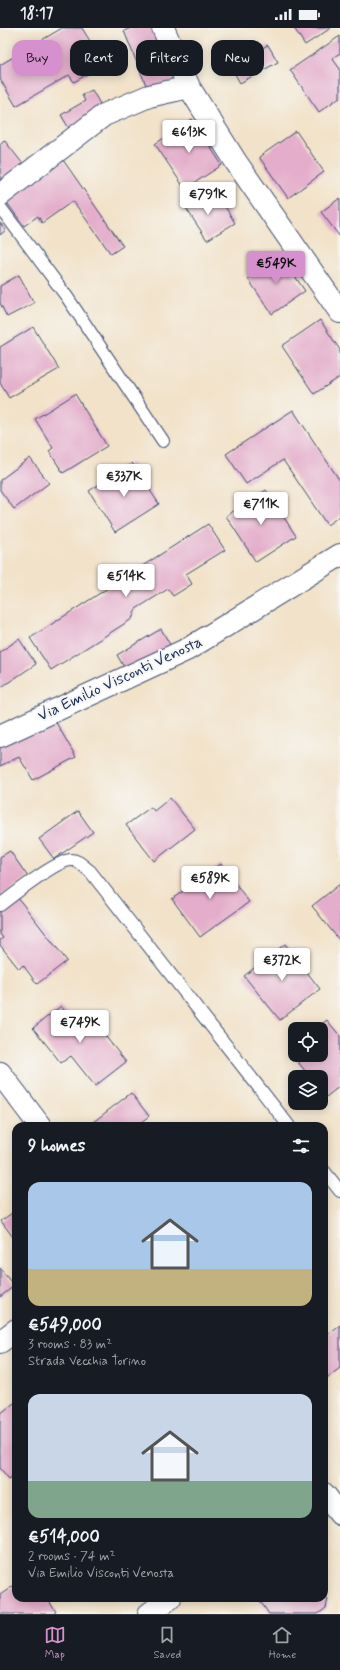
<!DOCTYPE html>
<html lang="en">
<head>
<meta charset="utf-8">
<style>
  body { margin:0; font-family:Mynerve,sans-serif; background:#242831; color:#f1f3f6; height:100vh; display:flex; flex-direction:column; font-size:15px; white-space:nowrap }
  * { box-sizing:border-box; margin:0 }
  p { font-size:13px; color:#9ea1a6 }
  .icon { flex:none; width:22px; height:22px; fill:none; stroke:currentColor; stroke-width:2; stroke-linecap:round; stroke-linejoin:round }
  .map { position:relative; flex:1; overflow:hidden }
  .sheet { position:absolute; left:12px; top:1094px; width:316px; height:480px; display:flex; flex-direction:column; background:#171b24; border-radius:12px; box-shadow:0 2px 10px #0003 }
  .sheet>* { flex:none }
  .top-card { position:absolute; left:12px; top:12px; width:316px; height:36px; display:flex; gap:8px }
  .buttons { position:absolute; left:288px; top:994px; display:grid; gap:8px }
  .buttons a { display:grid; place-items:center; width:40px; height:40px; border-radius:8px; background:#171b24; box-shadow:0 2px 10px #0003; font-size:20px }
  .price { position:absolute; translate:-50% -34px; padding:0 9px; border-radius:4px; background:#fff; color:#222; font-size:13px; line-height:26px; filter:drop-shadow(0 1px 2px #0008) }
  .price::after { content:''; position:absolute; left:50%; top:24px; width:12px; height:9px; margin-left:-6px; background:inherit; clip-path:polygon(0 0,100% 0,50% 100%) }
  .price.selected { background:#d690ce; color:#111 }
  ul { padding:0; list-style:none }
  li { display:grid; align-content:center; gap:8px; height:212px; padding:0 16px }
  li span { display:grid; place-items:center; height:124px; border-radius:12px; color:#555 }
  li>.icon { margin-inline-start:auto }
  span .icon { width:72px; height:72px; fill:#fffc; stroke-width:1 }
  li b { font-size:17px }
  h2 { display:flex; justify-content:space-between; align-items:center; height:48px; padding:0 16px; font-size:17px }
  .pill { padding:0 14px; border-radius:12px; background:#171b24; box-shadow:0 2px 10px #0003; font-size:14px; line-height:36px }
  .pill.selected { background:#d690ce; color:#111 }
  .status { display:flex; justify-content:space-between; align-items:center; height:28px; padding:0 20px; background:#171b24; direction:ltr }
  .status svg { height:11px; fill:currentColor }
  .menu { display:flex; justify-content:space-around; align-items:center; height:56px; border-top:1px solid #363941; background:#171b24; font-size:11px; color:#9ea1a6 }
  .menu a { display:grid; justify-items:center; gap:2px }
  .menu .selected { color:#d690ce }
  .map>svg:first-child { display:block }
  .building { fill:#e4adcb }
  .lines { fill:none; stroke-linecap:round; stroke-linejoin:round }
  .lane-casing { stroke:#3b4a6e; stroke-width:14 }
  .street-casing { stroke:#3b4a6e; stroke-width:24 }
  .lane { stroke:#fff; stroke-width:12 }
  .street { stroke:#fff; stroke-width:22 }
  .labels { text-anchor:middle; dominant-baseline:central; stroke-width:4; stroke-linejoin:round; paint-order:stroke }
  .street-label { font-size:16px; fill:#1b2f5e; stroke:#f6f6f2 }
</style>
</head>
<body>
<div class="status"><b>18:17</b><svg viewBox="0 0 49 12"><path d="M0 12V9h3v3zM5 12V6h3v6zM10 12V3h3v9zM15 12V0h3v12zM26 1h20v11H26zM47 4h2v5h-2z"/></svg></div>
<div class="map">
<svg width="340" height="1586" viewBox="0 0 340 1586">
  <rect width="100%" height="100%" fill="#f6f6f2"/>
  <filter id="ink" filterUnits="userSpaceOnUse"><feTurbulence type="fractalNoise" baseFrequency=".025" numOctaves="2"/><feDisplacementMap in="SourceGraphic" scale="8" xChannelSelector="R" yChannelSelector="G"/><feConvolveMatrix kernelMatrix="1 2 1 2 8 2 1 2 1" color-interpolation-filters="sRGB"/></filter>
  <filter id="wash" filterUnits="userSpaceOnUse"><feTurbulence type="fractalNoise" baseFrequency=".012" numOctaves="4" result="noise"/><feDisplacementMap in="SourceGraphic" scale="16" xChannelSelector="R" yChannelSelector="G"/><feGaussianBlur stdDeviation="0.9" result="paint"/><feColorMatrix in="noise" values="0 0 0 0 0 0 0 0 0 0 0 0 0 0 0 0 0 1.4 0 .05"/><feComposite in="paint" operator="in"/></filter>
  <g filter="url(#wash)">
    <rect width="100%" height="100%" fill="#f2e2c9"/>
    <g id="blocks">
      <!-- building -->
      <path class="building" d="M 62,0 L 82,0 L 104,36 L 74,54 L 69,47 L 16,78 L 0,51 L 0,37 Z
        M 131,0 L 157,0 L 177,50 L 148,62 L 124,3 Z
        M 294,0 L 331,0 L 305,17 Z
        M 340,8 L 340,25 L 332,30 L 340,41 L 340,69 L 319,84 L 290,42 Z
        M 268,17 L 278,34 L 240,55 L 230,37 Z
        M 92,62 L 103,81 L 70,102 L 61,87 L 85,73 L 82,67 Z
        M 192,91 L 222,137 L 185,161 L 155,116 Z
        M 296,103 L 324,144 L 288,170 L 259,129 Z
        M 4,112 L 23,136 L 0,154 L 0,116 Z
        M 63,132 L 123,218 L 111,226 L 73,173 L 42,195 L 38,188 L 24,198 L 5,172 Z
        M 199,163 L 209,180 L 221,172 L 235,195 L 207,212 L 182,174 Z
        M 340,170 L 340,209 L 321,184 Z
        M 0,195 L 6,202 L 0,207 Z
        M 281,228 L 305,263 L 272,286 L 248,251 Z
        M 19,247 L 34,275 L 7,289 L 0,275 L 0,258 Z
        M 320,292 L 340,322 L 340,349 L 314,366 L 282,318 Z
        M 33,299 L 59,341 L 9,370 L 0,355 L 0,319 Z
        M 75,366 L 107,418 L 63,445 L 49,423 L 53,420 L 35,391 Z
        M 293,382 L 340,453 L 340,488 L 327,497 L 283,432 L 246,456 L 226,426 Z
        M 30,430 L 49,455 L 14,481 L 0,462 L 0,452 Z
        M 132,435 L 159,476 L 115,504 L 89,463 Z
        M 266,462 L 296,508 L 256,534 L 226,488 Z
        M 208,496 L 225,522 L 186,546 L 192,556 L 173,568 L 168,561 L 136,581 L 132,591 L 51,642 L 30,610 Z
        M 161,601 L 172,620 L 128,646 L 117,627 Z
        M 19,611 L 36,636 L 0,660 L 0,624 Z
        M 54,691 L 76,729 L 33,752 L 19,729 L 0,738 L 0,714 Z
        M 170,770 L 195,801 L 154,833 L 126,797 L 151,779 L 154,783 Z
        M 78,783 L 93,804 L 54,831 L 39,811 Z
        M 10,823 L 28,849 L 0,869 L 0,829 Z
        M 221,836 L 249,874 L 200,909 L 172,871 Z
        M 340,856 L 340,913 L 312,878 Z
        M 18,870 L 67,933 L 37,956 L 23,937 L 19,941 L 0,917 L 0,912 L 3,910 L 0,906 L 0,884 Z
        M 285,916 L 320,961 L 280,992 L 244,948 Z
        M 61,978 L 73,994 L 86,984 L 126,1034 L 95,1058 L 71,1028 L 61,1035 L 33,1000 Z
        M 327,992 L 340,1008 L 340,1058 L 326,1069 L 321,1063 L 321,1049 L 310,1049 L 289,1023 L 295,1018 L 295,1027 L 321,1027 L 321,1001 L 316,1001 Z
        M 131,1065 L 149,1088 L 136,1098 L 88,1098 Z
        M 16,1182 L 16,1213 L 1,1193 Z
        M 0,1240 L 14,1258 L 0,1269 Z
        M 340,1297 L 340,1340 L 324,1352 L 324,1309 Z
        M 14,1375 L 16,1378 L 16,1446 L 9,1451 L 0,1440 L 0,1386 Z
        M 16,1556 L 16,1570 L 47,1570 L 56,1584 L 53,1586 L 0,1586 L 0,1567 Z
        M 324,1566 L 328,1571 L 326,1580 L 318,1586 L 269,1586 L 258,1570 L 324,1570 Z"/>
    </g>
  </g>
  <g filter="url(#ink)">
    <use href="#blocks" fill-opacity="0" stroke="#3b4a6e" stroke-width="1"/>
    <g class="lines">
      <defs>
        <path id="lane" d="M 0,179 L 67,269 L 163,413
          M 0,877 C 13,867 57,832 71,832 C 79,832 84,839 90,843 L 289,1098
          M 324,1143 L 340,1163"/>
        <path id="street" d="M 163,0 L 189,59 L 236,134 L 340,284
          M 0,167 L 104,87 L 149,68 L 189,59
          M 0,708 L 188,621 L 340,527
          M 0,1045 L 40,1098
          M 0,1314 L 16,1302
          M 324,1466 L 340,1486
          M 149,1586 L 170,1570"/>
      </defs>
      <!-- lane casing -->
      <use href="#lane" class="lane-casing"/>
      <!-- street casing -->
      <use href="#street" class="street-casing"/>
      <!-- lane -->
      <use href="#lane" class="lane"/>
      <!-- street -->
      <use href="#street" class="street"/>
    </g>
  </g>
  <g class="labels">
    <!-- street labels -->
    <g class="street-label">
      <text transform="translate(120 651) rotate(-25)">Via Emilio Visconti Venosta</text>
    </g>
  </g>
</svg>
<div class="buttons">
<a><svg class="icon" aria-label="locate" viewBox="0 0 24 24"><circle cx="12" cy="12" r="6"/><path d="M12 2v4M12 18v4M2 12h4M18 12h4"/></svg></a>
<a><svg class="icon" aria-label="layers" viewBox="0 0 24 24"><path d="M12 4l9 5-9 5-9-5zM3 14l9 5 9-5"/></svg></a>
</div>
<b class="price" style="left:189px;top:126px">€613K</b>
<b class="price" style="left:208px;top:188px">€791K</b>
<b class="price selected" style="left:276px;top:257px">€549K</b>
<b class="price" style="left:124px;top:470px">€337K</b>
<b class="price" style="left:261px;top:498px">€711K</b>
<b class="price" style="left:126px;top:570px">€514K</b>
<b class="price" style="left:210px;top:872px">€589K</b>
<b class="price" style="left:282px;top:954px">€372K</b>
<b class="price" style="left:80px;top:1016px">€749K</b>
<div class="top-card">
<a class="pill selected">Buy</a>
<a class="pill">Rent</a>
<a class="pill">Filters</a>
<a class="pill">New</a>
</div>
<section class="sheet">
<h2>9 homes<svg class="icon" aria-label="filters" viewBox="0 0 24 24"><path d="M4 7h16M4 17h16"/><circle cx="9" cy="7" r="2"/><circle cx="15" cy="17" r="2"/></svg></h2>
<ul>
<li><span style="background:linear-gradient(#a9c7e8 70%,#c2b280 0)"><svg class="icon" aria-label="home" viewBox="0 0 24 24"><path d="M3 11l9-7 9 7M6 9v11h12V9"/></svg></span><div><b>€549,000</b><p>3 rooms · 83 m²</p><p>Strada Vecchia Torino</p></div></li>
<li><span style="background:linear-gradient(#c9d6e8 70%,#7fa58c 0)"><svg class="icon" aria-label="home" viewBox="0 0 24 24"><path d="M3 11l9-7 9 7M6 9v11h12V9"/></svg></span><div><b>€514,000</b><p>2 rooms · 74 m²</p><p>Via Emilio Visconti Venosta</p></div></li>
</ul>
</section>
</div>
<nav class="menu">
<a class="selected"><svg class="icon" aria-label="map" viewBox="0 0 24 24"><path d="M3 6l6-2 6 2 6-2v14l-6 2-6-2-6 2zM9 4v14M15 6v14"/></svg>Map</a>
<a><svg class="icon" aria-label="saved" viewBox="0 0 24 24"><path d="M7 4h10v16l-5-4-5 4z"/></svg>Saved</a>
<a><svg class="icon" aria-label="home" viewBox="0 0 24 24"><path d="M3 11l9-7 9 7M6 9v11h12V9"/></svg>Home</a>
</nav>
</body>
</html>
